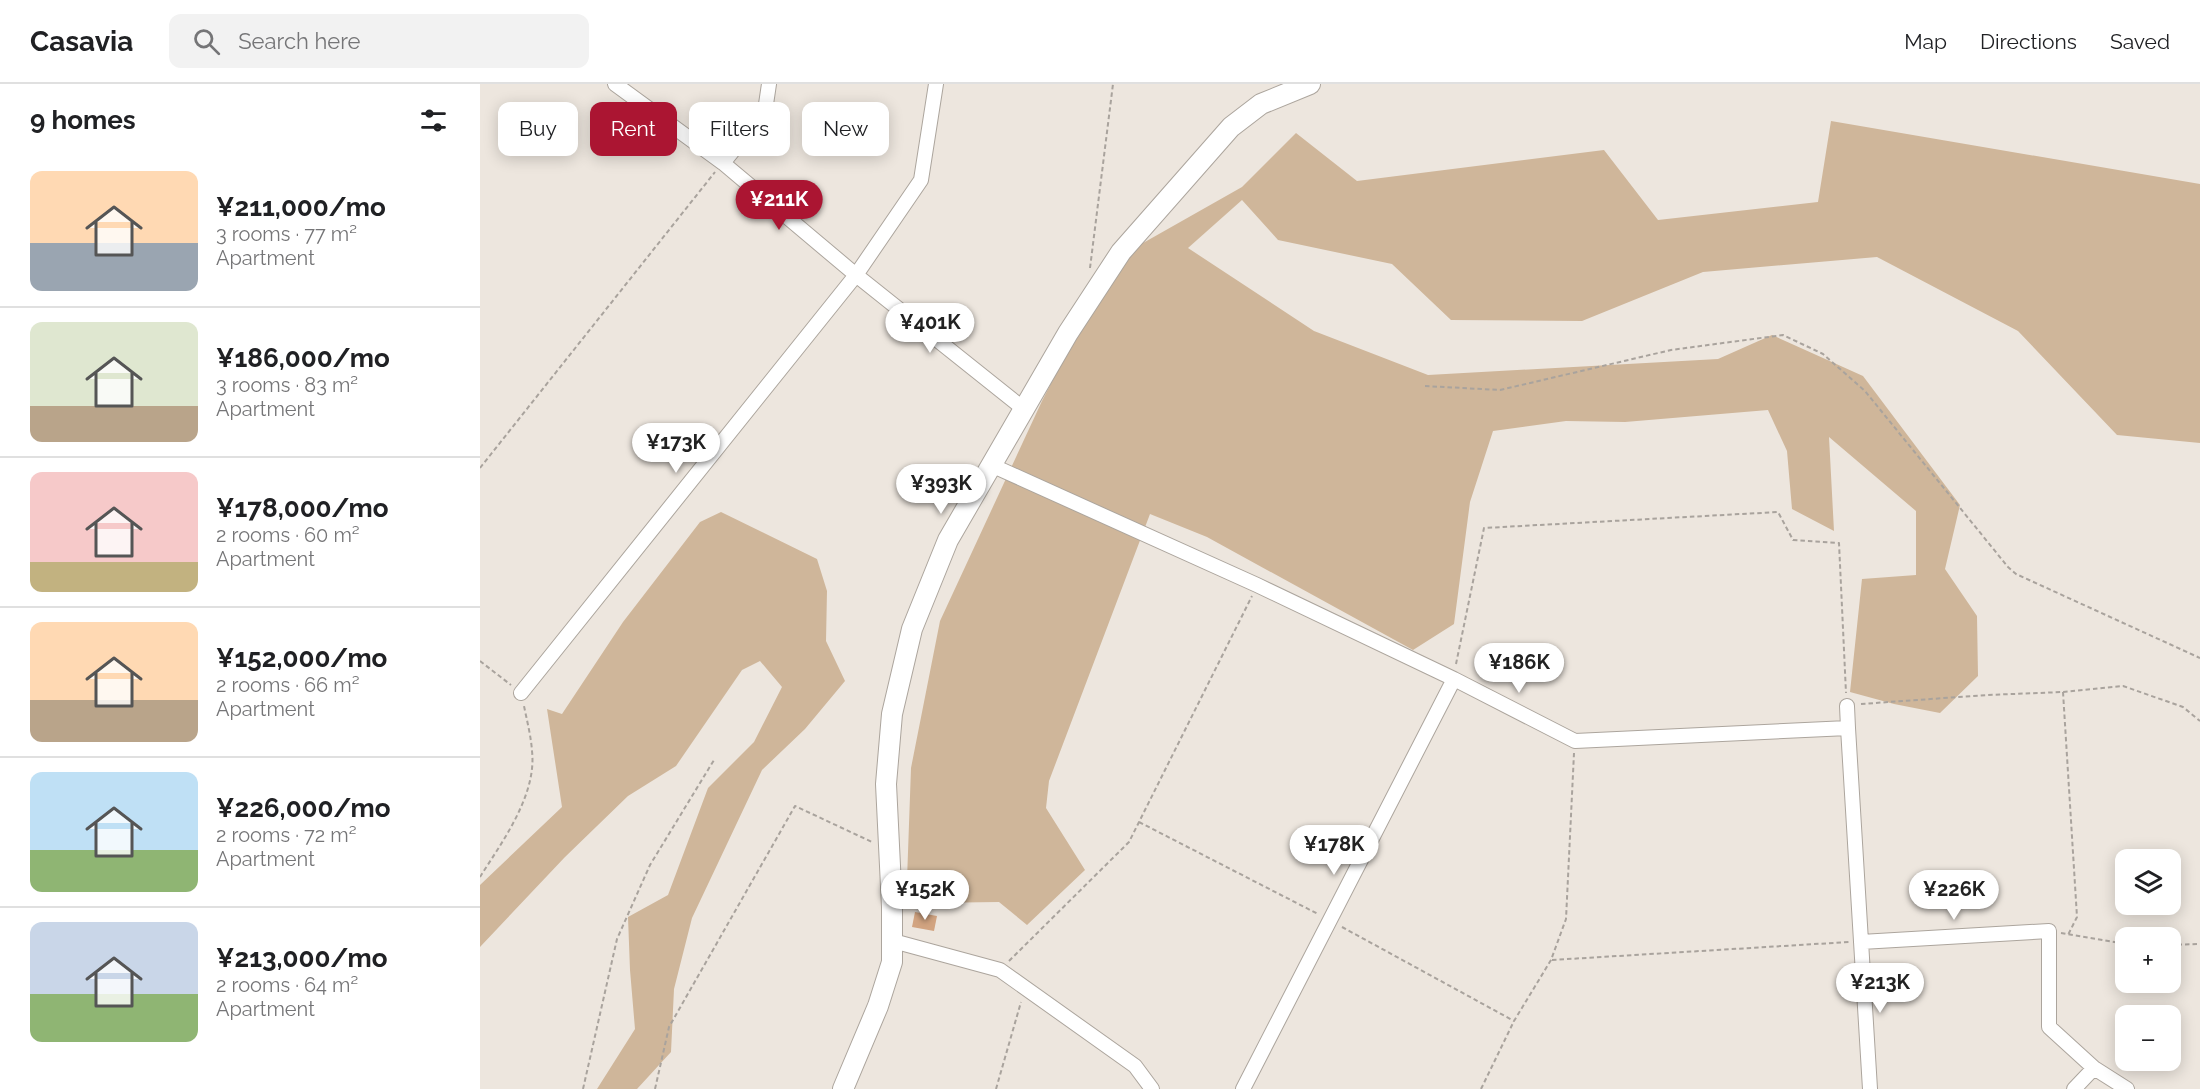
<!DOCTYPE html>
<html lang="en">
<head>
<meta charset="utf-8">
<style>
  body { margin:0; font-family:Raleway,sans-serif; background:#f2f2f2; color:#202124; height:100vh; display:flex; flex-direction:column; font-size:22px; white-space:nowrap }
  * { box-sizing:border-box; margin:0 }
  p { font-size:20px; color:#757577 }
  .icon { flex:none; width:33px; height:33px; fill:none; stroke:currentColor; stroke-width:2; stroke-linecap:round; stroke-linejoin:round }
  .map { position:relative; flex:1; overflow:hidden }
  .drawer { display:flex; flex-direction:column; background:#fff; width:480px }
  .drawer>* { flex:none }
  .guide { position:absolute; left:18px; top:18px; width:570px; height:54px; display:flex; gap:12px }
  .buttons { position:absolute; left:1635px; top:765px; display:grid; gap:12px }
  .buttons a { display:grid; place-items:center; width:66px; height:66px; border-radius:12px; background:#fff; box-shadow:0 3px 15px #0003; font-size:30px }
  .price { position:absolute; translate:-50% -51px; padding:0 14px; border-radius:21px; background:#fff; color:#222; font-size:20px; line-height:39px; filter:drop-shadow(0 2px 3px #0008) }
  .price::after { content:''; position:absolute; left:50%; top:36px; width:18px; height:14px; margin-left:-9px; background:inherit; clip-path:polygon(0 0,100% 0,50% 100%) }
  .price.selected { background:#ab1532; color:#fff }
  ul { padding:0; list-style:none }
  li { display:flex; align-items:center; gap:18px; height:150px; padding:0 30px }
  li+li { border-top:2px solid #e0e0e0 }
  li span { display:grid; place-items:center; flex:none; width:168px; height:120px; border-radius:12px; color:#555 }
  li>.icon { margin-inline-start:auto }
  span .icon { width:72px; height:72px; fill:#fffc; stroke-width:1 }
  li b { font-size:26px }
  h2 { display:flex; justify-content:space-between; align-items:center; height:72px; padding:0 30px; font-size:26px }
  .pill { padding:0 21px; border-radius:12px; background:#fff; box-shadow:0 3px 15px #0003; font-size:21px; line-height:54px }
  .pill.selected { background:#ab1532; color:#fff }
  header { display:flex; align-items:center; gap:36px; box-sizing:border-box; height:84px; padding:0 30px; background:#fff; border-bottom:2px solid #e0e0e0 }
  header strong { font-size:28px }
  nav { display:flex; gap:33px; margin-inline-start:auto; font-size:21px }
  .search { width:420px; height:54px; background:#f2f2f2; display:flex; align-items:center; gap:15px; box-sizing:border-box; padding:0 21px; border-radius:12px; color:#757577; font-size:22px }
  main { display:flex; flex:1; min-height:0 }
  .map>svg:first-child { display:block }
  .green { fill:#cfb69a }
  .building { fill:#d2a481 }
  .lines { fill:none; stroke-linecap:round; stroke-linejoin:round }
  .street-casing { stroke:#aca59d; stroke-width:16 }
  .secondary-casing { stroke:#aca59d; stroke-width:22 }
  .path { stroke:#a9a39d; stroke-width:2; stroke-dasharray:4.5 3; stroke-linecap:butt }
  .street { stroke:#fff; stroke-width:14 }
  .secondary { stroke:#fff; stroke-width:20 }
</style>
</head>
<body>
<header>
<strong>Casavia</strong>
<div class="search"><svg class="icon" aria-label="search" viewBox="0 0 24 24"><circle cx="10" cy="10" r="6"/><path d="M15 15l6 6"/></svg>Search here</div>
<nav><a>Map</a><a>Directions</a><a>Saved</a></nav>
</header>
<main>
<section class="drawer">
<h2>9 homes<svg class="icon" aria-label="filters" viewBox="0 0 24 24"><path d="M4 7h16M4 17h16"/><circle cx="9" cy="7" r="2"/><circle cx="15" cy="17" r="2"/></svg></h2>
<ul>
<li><span style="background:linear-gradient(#ffd9b3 60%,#9aa5b1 0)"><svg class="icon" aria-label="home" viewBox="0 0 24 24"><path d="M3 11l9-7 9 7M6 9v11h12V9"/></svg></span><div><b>¥211,000/mo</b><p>3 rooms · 77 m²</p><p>Apartment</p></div></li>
<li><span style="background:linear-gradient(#dfe7d0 70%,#b9a48a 0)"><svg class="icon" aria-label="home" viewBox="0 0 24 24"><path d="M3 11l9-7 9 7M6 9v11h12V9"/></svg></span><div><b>¥186,000/mo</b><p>3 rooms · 83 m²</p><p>Apartment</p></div></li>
<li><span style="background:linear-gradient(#f6c9c9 75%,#c2b280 0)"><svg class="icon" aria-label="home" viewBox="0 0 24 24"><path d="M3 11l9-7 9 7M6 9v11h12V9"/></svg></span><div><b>¥178,000/mo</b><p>2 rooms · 60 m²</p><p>Apartment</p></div></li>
<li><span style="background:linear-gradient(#ffd9b3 65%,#b9a48a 0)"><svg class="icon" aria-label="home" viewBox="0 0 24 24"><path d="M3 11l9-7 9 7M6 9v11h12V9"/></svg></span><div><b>¥152,000/mo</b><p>2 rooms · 66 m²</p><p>Apartment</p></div></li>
<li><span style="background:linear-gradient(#bfe0f5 65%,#8fb573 0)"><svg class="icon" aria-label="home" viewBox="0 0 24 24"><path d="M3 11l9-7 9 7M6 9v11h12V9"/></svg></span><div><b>¥226,000/mo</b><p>2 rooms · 72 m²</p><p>Apartment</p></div></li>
<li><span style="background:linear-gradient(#c9d6e8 60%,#8fb573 0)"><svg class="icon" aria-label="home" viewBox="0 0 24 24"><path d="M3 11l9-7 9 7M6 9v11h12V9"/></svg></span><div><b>¥213,000/mo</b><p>2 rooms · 64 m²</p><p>Apartment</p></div></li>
</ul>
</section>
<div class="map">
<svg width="1720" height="1005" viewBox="0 0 1720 1005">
  <rect width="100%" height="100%" fill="#ede6de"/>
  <!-- green -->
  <path class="green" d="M 1351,37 L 1720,100 L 1720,359 L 1637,351 L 1538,247 L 1397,173 L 1223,188 L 1102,237 L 971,236 L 912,180 L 798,156 L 762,116 L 708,164 L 834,247 L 948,291 L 1238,275 L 1292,251 L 1383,292 L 1480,421 L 1465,485 L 1497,532 L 1498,592 L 1460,629 L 1414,620 L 1370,608 L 1382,495 L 1436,491 L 1436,427 L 1349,353 L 1354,447 L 1312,425 L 1307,367 L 1288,326 L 1145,338 L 1086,337 L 1013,347 L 990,418 L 974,540 L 933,566 L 727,453 L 670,430 L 569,697 L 566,724 L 605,786 L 547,841 L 519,818 L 444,819 L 427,796 L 431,684 L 460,537 L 562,317 L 606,231 L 656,163 L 762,103 L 816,49 L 877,97 L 1124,66 L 1178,136 L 1338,118 Z
    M 241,428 L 337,475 L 347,507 L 346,557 L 365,597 L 325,645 L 282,686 L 212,834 L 194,905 L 191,968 L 157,1005 L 117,1005 L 155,945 L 150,886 L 148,833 L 188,811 L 228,704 L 274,658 L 302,603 L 280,577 L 262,586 L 196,682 L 148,712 L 85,773 L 0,863 L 0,801 L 82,723 L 67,625 L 82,630 L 143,538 L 220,438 Z"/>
  <!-- building -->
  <path class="building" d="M 435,828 L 457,832 L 454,847 L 432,843 Z"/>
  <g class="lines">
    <defs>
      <path id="street" d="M 135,0 L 243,79 L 376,191 L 544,325
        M 243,79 L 285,27 L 289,0
        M 511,381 L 777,501 L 974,595 L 1095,657 L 1368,644 L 1390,1005
        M 41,609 L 376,191 L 441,96 L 456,0
        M 1367,622 L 1368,644
        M 413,857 L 520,886 L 655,982 L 672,1005
        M 1381,858 L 1569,847 L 1569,943 L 1614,984 L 1647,1005
        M 763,1005 L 974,595
        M 1594,1005 L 1614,984"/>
      <path id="secondary" d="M 363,1005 L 398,922 L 412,878 L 412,823 L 406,700 L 412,630 L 432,545 L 468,456 L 588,249 L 641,168 L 751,43 L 781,20 L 830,0"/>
    </defs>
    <!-- street casing -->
    <use href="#street" class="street-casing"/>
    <!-- secondary casing -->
    <use href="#secondary" class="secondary-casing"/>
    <!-- path -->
    <path class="path" d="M 610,184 L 633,0
      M 945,302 L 1020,306 L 1191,266 L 1303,251 L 1343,270 L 1385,307 L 1528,483 L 1536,490 L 1720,574
      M 0,384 L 235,88
      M 0,577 L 31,601
      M 976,580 L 1004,444 L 1298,428 L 1313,456 L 1359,459 L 1366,609
      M 1583,608 L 1597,833 L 1588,851
      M 1381,620 L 1507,611 L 1583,608 L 1643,602 L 1703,623 L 1720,637
      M 659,738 L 838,830
      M 0,793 C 22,758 57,711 52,667 C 51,652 47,637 44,622
      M 862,843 L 1034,937
      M 1581,849 L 1646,860
      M 1690,861 L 1720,860
      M 1072,876 L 1369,858
      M 529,877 L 649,758 L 772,512
      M 103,1005 L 137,855 L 170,781 L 234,676
      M 175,1005 L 189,943 L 315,722 L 392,758
      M 516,1005 L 541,918
      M 1001,1005 L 1034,937 L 1071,876 L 1086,835 L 1094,669"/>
    <!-- street -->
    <use href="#street" class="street"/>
    <!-- secondary -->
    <use href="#secondary" class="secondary"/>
  </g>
</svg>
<div class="buttons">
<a><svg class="icon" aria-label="layers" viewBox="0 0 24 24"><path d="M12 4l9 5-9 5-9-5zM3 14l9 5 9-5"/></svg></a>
<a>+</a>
<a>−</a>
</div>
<b class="price selected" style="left:299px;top:147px">¥211K</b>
<b class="price" style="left:450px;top:270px">¥401K</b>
<b class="price" style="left:196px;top:390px">¥173K</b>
<b class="price" style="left:461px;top:431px">¥393K</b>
<b class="price" style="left:1039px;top:610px">¥186K</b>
<b class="price" style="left:854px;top:792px">¥178K</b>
<b class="price" style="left:445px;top:837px">¥152K</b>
<b class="price" style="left:1474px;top:837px">¥226K</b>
<b class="price" style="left:1400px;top:930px">¥213K</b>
<div class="guide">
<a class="pill">Buy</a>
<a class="pill selected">Rent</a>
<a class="pill">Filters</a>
<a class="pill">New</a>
</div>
</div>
</main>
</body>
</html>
